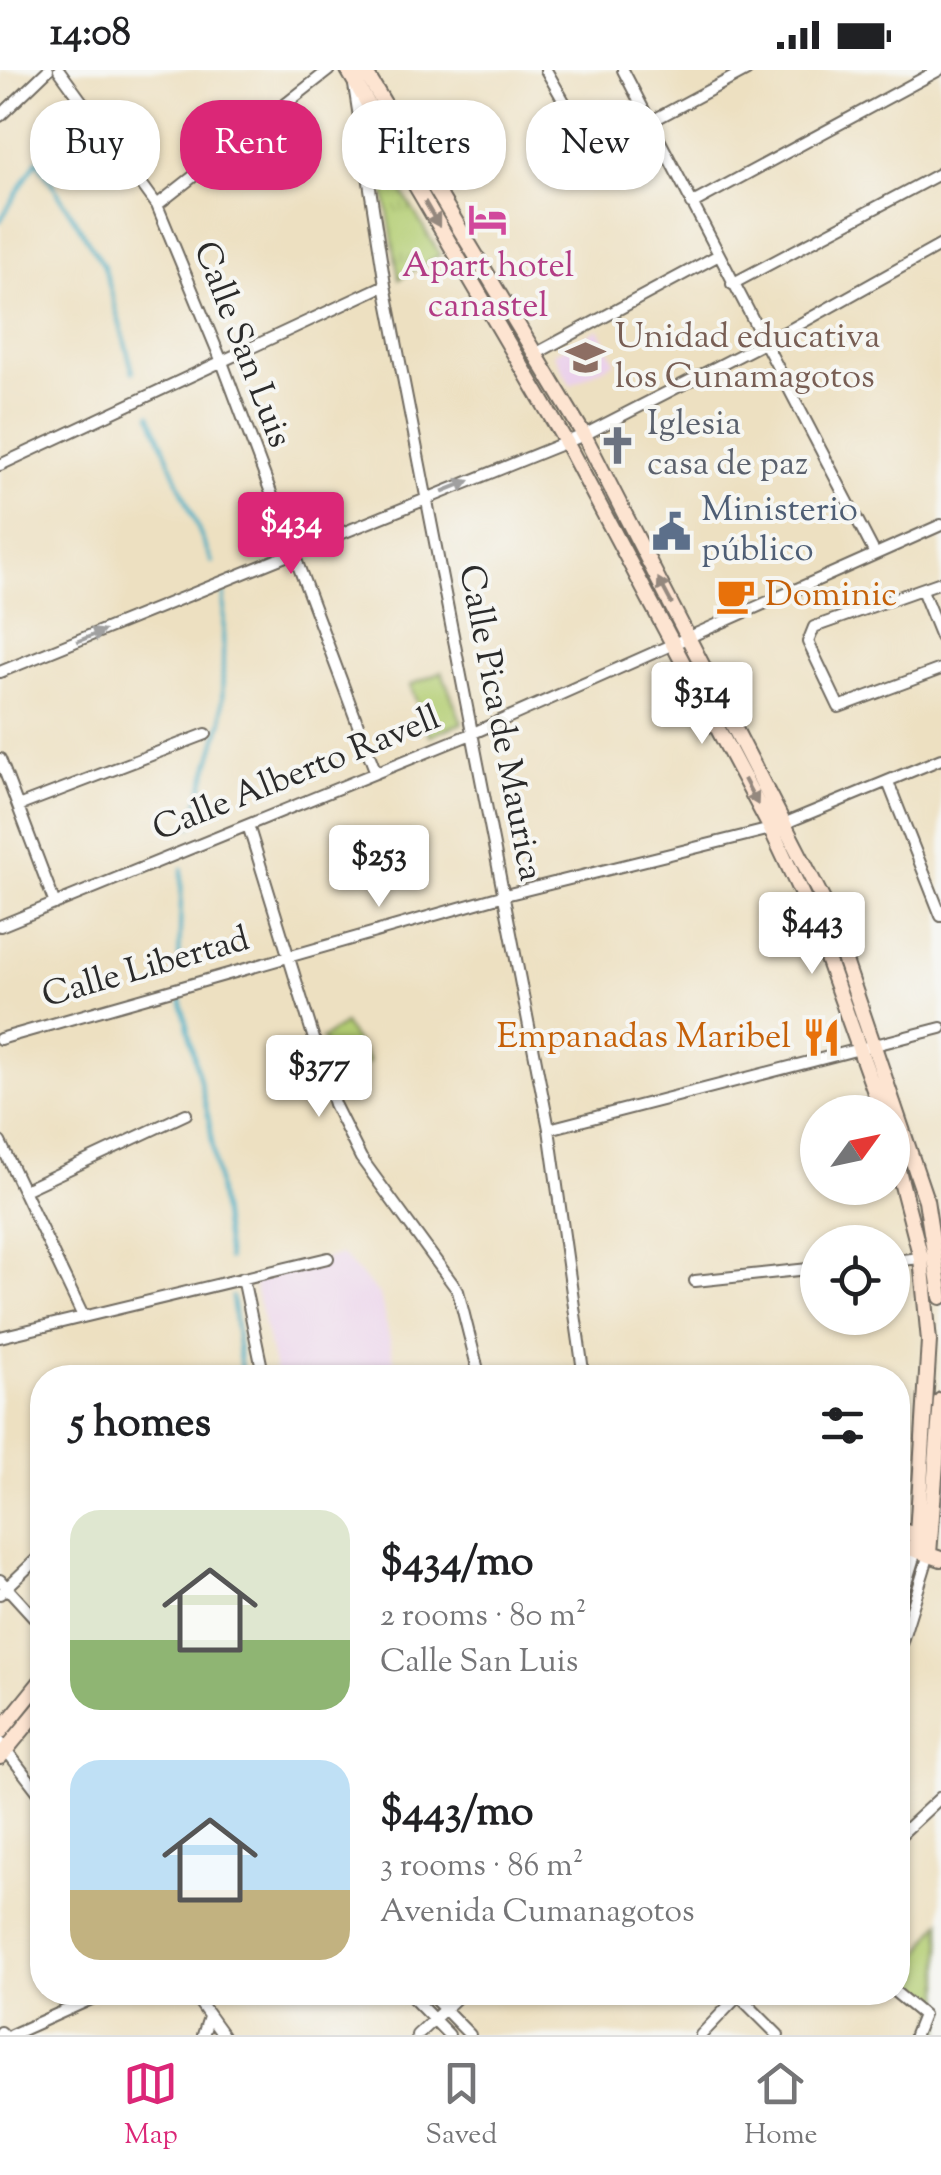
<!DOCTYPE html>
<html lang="en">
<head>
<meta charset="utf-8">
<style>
  body { margin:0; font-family:"Sorts Mill Goudy",serif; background:#f2f2f2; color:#202124; height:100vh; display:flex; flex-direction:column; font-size:38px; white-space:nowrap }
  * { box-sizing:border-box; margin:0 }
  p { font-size:32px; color:#757577 }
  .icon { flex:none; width:55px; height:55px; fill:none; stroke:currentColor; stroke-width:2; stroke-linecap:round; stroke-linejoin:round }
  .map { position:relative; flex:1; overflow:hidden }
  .sheet { position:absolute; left:30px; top:1295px; width:880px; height:640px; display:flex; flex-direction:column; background:#fff; border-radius:40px; box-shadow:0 2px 8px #0004 }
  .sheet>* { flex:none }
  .banner { position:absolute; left:30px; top:30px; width:882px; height:90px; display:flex; gap:20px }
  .needle { width:65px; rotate:57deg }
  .tools { position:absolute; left:800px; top:1025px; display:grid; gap:20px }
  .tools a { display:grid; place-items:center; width:110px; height:110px; border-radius:50%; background:#fff; box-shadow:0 2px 8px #0004; font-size:50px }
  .price { position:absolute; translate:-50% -85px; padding:0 22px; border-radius:10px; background:#fff; color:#222; font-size:32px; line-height:65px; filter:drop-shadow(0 2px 5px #0008) }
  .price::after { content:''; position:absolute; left:50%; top:60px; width:30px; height:22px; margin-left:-15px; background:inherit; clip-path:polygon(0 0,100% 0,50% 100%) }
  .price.current { background:#db2777; color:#fff }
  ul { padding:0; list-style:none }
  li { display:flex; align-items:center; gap:30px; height:250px; padding:0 40px }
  li span { display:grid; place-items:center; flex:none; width:280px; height:200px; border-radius:30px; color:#555 }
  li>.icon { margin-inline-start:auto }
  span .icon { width:120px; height:120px; fill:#fffc; stroke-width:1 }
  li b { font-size:42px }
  h2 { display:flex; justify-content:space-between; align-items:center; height:120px; padding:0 40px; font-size:42px }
  .pill { padding:0 35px; border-radius:40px; background:#fff; box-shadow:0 2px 8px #0004; font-size:35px; line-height:90px }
  .pill.current { background:#db2777; color:#fff }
  .status { display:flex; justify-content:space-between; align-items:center; height:70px; padding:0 50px; background:#fff; direction:ltr }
  .status svg { height:28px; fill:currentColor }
  .dock { display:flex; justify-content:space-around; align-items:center; height:140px; border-top:2px solid #e0e0e0; background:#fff; font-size:28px; color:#757577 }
  .dock a { display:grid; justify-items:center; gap:5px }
  .dock .current { color:#db2777 }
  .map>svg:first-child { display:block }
  .built { fill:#ebd1eb }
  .park { fill:url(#park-tufts); stroke:#707c4f; stroke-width:2.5 }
  .garden { fill:#b4ce73; stroke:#707c4f; stroke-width:2.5 }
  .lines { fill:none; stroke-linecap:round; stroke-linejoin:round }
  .stream { stroke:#42abc1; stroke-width:4 }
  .street-casing { stroke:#6f6a60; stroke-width:14 }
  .secondary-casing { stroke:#6f6a60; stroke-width:18 }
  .street { stroke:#fff; stroke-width:10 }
  .secondary { stroke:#fde4d1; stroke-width:14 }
  .oneway { fill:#94887e }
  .oneway2 { fill:#a0a0a0 }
  .labels { text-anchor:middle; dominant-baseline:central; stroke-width:8; stroke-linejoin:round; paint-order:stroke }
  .hotel-label { font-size:35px; fill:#b23c85; stroke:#f6f6f2 }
  .education-label { font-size:35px; fill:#785e54; stroke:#f6f6f2; text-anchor:start }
  .street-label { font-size:35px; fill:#2b2b2b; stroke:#f6f6f2 }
  .worship-label { font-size:35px; fill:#5b616d; stroke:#f6f6f2; text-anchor:start }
  .service-label { font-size:35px; fill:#4e5e75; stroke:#f6f6f2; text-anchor:start }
  .food-label { font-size:35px; fill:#c56008; stroke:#f6f6f2; text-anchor:start }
</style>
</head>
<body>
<div class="status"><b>14:08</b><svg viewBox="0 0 49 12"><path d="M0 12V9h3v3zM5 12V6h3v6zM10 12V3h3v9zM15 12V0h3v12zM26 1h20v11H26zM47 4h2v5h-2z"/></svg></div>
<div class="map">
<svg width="941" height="1965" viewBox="0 0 941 1965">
  <defs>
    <pattern id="park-tufts" width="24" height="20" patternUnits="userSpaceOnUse" patternTransform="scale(2.5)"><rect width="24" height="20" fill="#b4ce73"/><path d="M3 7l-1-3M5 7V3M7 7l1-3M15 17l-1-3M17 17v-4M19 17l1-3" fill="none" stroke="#9bb164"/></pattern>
  </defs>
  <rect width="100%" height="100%" fill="#f6f6f2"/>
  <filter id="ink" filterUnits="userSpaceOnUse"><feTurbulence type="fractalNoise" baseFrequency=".01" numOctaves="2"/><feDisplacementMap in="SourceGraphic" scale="20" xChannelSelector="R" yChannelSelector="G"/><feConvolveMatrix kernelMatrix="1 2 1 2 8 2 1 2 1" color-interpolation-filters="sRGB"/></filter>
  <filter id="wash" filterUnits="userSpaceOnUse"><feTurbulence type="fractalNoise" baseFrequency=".0048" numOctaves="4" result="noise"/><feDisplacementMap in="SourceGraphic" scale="40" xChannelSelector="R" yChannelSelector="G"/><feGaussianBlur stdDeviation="2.25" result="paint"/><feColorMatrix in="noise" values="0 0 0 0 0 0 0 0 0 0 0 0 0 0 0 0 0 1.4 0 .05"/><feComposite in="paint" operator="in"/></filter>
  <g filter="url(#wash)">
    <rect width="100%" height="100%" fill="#ede0c1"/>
    <!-- built -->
    <path class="built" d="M 599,259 L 615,292 L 571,315 L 554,283 Z
      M 341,1184 L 380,1226 L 398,1307 L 277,1307 L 254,1212 Z"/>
    <!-- park -->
    <path class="park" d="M 378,81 L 440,185 L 399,209 Z"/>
    <!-- garden -->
    <path class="garden" d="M 442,602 L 462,653 L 430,666 L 410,615 Z
      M 344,954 L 369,992 L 346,1007 L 322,969 Z
      M 941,1851 L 941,1965 L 929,1965 L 940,1933 L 902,1909 Z"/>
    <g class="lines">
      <!-- stream -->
      <path class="stream" d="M 0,151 L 37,90 L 104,196 L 133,302
        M 150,344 L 212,492
        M 191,757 L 222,651 L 224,524
        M 179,893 L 182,799
        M 181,929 L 209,1050 L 228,1189
        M 232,1227 L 242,1308"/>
    </g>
  </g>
  <g filter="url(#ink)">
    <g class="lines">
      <defs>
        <path id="street" d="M 59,0 L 157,135 L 222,292 L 376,703
          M 546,0 L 582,63 L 642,37
          M 623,0 L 874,482
          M 354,15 L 385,215 L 549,1059 L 584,1308
          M 0,46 L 48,0
          M 650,52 L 747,0
          M 691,134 L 939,0
          M 157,135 L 329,0
          M 732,214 L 941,103
          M 537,283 L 717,186
          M 0,395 L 385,215
          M 941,512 L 814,557 L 808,572 L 839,637 L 941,599
          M 922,520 L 941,567
          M 0,602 L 584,365 L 791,259 L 941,175
          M 0,689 L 55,834
          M 888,712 L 941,846
          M 18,736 L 206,664
          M 248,755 L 334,1034 L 361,1088 L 458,1221 L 480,1308
          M 0,856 L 471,664 L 941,455
          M 0,969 L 505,825 L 771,759 L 941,689
          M 549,1059 L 941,958
          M 0,1072 L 82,1244
          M 24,1120 L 186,1044
          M 892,1191 L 921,1188
          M 243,1208 L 264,1308
          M 695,1211 L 818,1198
          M 0,1267 L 328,1188
          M 0,1510 L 42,1556
          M 0,1524 L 42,1484
          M 898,1540 L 916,1480
          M 898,1584 L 929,1484
          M 0,1672 L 42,1727
          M 898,1767 L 941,1727
          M 192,1922 L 223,1965
          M 407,1922 L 449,1965
          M 428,1922 L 470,1965
          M 895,1922 L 923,1945 L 915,1965
          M 739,1926 L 778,1965
          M 0,1962 L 3,1965
          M 11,1965 L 107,1922
          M 203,1965 L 209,1947
          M 417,1965 L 463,1922
          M 701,1965 L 742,1922"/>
        <path id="secondary" d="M 348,0 L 566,372 L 771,759 L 811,844 L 882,1042
          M 364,0 L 584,365 L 827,838 L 926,1130 L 941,1227
          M 892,1077 L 921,1188 L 929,1271 L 916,1480
          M 898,1459 L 926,1469
          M 898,1474 L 941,1489
          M 929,1484 L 941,1330
          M 0,1662 L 42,1610
          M 0,1687 L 42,1636"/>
      </defs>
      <!-- street casing -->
      <use href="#street" class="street-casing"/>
      <!-- secondary casing -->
      <use href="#secondary" class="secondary-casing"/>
      <!-- street -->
      <use href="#street" class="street"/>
      <!-- secondary -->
      <use href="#secondary" class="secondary"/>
    </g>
    <!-- one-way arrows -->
    <defs><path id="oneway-solid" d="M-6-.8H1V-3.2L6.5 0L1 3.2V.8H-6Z" transform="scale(2.5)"/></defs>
    <g class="oneway">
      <use href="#oneway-solid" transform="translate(432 144) rotate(60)"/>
      <use href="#oneway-solid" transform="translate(665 521) rotate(-118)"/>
      <use href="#oneway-solid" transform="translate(751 722) rotate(62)"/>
    </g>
    <g class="oneway2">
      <use href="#oneway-solid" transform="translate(456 416) rotate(-22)"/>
      <use href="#oneway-solid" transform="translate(91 566) rotate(-22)"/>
    </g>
  </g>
  <!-- icons -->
  <defs>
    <symbol id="hotel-bare" viewBox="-9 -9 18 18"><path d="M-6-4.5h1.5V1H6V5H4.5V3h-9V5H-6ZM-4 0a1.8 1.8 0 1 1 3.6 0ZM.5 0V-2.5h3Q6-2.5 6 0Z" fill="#d1479c" stroke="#f6f6f2" stroke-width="2.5" paint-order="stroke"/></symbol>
    <symbol id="school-bare" viewBox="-9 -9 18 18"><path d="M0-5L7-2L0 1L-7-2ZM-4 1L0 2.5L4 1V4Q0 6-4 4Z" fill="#8d6e63" stroke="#f6f6f2" stroke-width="2.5" paint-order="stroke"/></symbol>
    <symbol id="church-bare" viewBox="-9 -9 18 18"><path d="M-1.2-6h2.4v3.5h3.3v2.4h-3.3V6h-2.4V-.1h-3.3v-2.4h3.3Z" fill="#6b7280" stroke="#f6f6f2" stroke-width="2.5" paint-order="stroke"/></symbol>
    <symbol id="civic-bare" viewBox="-9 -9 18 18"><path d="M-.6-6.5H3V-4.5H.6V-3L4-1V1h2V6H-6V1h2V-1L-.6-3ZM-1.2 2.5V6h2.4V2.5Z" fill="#5c6f8a" stroke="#f6f6f2" stroke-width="2.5" paint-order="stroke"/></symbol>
    <symbol id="cafe-bare" viewBox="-9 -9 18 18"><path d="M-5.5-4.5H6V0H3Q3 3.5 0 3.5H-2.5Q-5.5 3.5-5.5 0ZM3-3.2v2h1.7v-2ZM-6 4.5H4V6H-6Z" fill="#e8710a" stroke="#f6f6f2" stroke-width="2.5" paint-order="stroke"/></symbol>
    <symbol id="restaurant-bare" viewBox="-9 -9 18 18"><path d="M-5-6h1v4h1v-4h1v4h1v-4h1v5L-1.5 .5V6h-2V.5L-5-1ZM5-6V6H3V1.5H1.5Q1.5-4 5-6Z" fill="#e8710a" stroke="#f6f6f2" stroke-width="2.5" paint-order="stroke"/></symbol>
  </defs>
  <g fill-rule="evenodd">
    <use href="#hotel-bare" x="460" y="122" width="55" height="55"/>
    <use href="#school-bare" x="558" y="260" width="55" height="55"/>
    <use href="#church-bare" x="590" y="348" width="55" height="55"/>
    <use href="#civic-bare" x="644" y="434" width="55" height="55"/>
    <use href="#cafe-bare" x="708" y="498" width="55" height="55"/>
    <use href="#restaurant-bare" x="794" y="940" width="55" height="55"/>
  </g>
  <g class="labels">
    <!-- hotel labels -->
    <g class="hotel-label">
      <text x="488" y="197">Apart hotel<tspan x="488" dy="40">canastel</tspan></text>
    </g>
    <!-- education labels -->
    <g class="education-label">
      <text x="615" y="268">Unidad educativa<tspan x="615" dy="40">los Cunamagotos</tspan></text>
    </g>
    <!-- street labels -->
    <g class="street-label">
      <text transform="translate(241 275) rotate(69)">Calle San Luis</text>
      <text transform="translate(499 653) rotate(79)">Calle Pica de Maurica</text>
      <text transform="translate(297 705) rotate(-22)">Calle Alberto Ravell</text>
      <text transform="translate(146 899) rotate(-16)">Calle Libertad</text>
    </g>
    <!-- worship labels -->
    <g class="worship-label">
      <text x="647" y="355">Iglesia<tspan x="647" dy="40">casa de paz</tspan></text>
    </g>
    <!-- service labels -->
    <g class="service-label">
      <text x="701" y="441">Ministerio<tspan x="701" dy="40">público</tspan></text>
    </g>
    <!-- food labels -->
    <g class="food-label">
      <text x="765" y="526">Dominic</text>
      <text x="791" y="968" text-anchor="end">Empanadas Maribel</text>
    </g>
  </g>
</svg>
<div class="tools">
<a><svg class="needle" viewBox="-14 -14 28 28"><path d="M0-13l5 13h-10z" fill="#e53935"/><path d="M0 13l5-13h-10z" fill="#757577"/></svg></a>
<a><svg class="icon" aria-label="locate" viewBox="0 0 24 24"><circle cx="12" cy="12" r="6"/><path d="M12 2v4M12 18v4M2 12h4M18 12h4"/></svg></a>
</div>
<b class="price current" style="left:291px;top:507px">$434</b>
<b class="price" style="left:702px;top:677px">$314</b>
<b class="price" style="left:379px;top:840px">$253</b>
<b class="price" style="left:812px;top:907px">$443</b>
<b class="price" style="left:319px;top:1050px">$377</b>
<div class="banner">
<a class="pill">Buy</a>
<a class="pill current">Rent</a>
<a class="pill">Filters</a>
<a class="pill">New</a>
</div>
<section class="sheet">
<h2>5 homes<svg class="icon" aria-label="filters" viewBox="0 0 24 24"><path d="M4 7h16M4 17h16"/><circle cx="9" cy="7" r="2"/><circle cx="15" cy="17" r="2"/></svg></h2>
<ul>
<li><span style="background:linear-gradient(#dfe7d0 65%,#8fb573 0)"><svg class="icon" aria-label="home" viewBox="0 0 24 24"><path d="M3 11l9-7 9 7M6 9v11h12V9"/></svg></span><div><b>$434/mo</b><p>2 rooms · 80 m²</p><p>Calle San Luis</p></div></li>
<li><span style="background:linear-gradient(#bfe0f5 65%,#c2b280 0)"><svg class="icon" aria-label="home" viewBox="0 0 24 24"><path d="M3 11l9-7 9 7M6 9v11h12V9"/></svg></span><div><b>$443/mo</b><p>3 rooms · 86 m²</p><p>Avenida Cumanagotos</p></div></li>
</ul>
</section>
</div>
<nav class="dock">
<a class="current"><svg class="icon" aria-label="map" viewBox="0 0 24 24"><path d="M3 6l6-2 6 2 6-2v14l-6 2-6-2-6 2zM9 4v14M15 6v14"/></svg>Map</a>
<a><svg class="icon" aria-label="saved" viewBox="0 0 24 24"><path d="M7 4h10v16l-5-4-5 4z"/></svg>Saved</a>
<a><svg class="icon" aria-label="home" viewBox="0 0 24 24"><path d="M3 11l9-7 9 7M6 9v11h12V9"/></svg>Home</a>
</nav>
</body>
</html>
